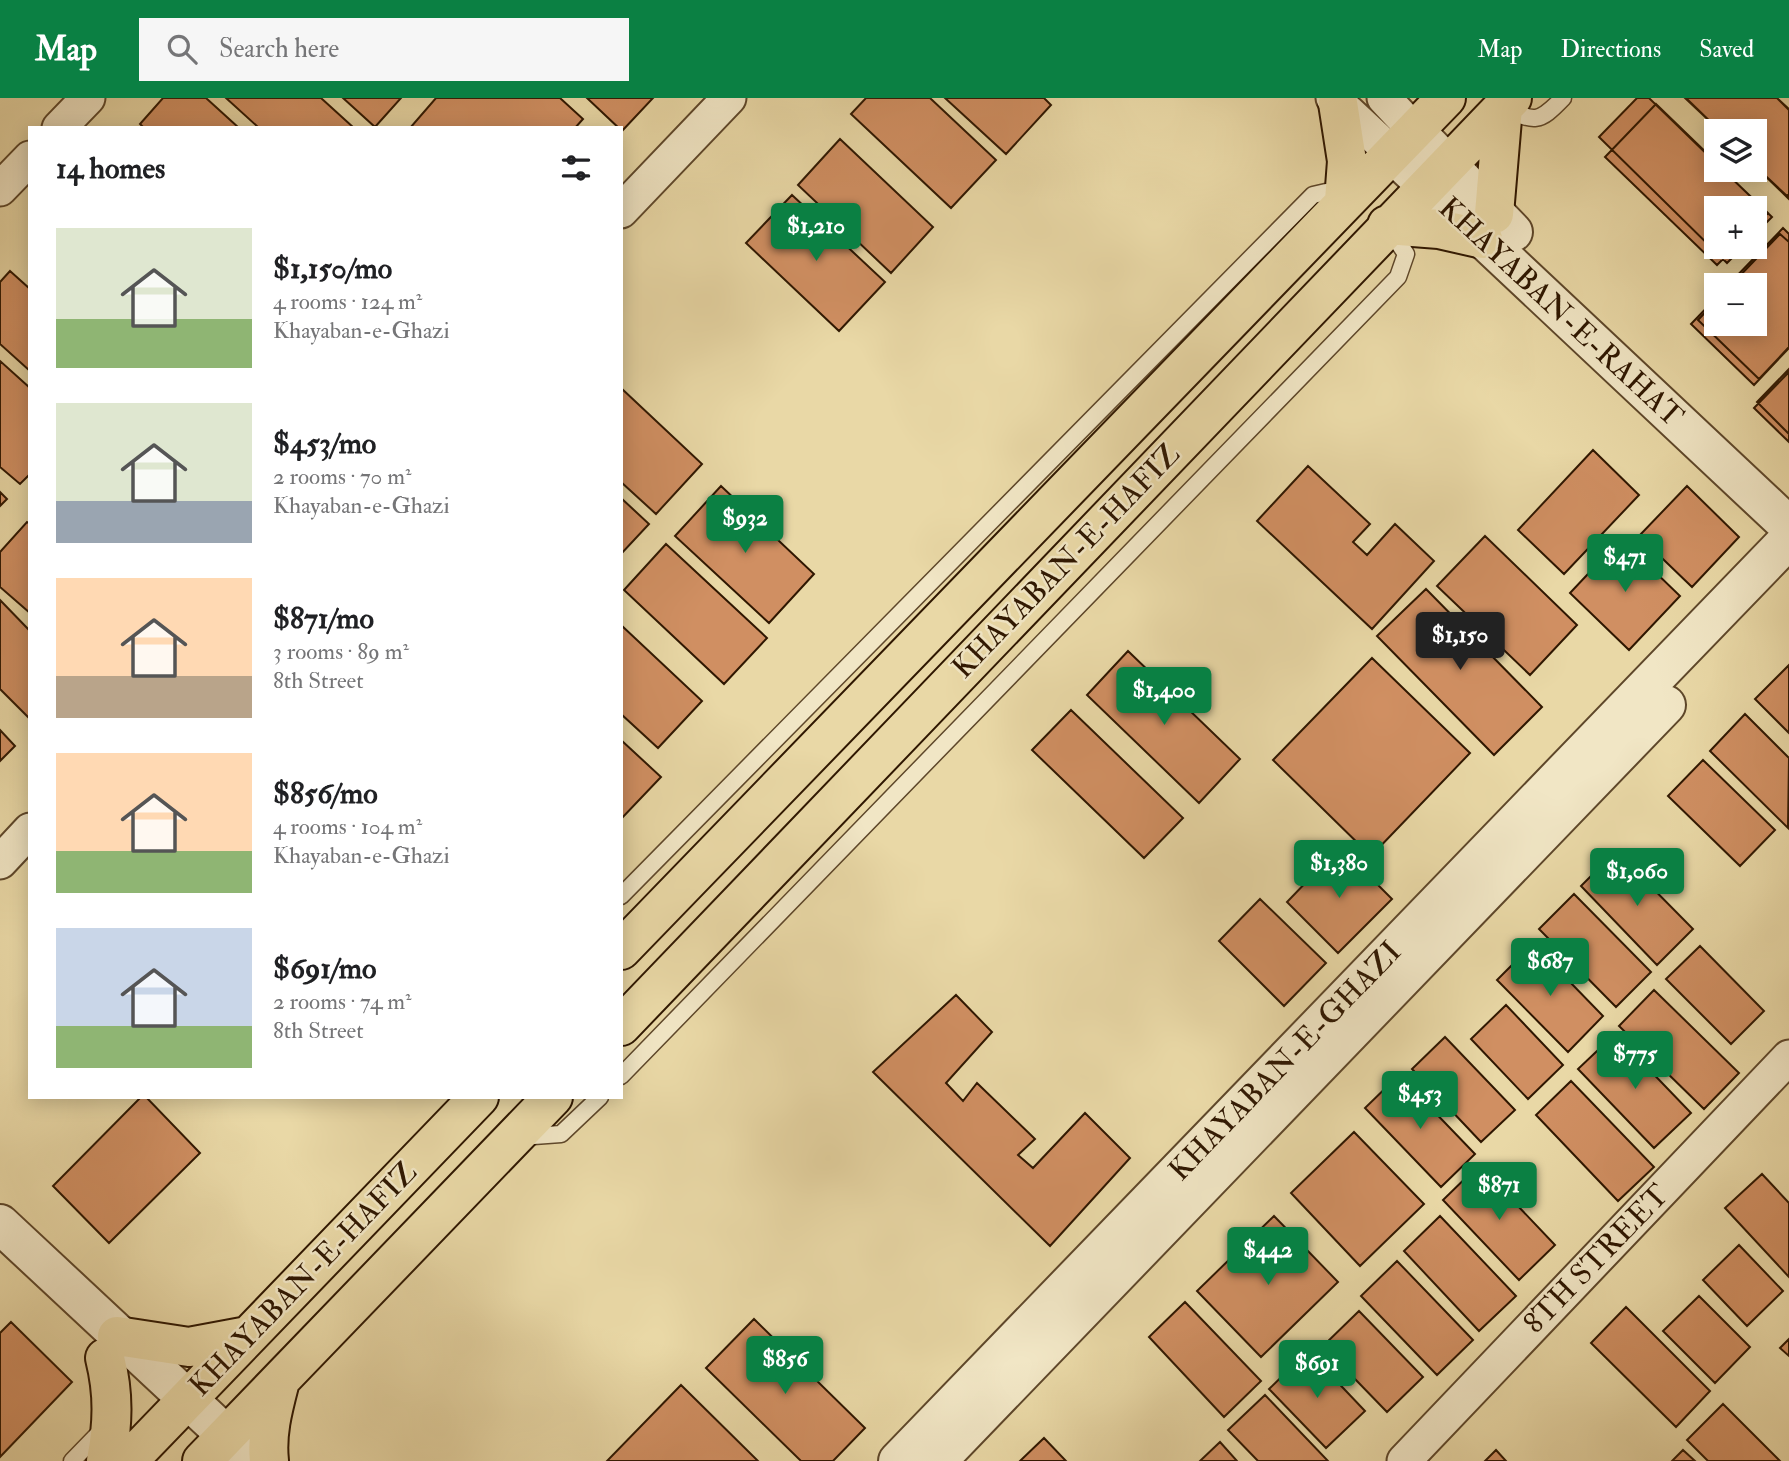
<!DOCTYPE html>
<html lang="en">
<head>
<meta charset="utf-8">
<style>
  body { margin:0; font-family:"IM FELL Double Pica",serif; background:#f6f6f6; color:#202124; height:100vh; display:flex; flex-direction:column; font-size:26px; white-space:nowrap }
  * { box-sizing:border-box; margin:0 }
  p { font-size:23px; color:#757577 }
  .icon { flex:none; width:38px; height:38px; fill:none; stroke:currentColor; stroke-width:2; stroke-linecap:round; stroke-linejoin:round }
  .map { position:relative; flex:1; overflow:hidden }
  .sheet { position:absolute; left:28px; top:28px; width:595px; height:973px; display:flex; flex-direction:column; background:#fff; border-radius:0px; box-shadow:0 4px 18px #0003 }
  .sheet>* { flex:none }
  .fabs { position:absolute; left:1704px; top:21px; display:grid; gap:14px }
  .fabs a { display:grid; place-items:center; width:63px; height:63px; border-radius:0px; background:#fff; box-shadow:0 4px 18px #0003; font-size:35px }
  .price { position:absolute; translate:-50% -60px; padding:0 16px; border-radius:7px; background:#0b8043; color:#fff; font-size:23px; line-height:46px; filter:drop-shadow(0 2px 4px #0008) }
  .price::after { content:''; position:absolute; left:50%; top:42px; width:21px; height:16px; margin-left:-10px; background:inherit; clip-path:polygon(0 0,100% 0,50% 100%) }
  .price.active { background:#222; color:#fff }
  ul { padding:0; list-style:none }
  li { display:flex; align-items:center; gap:21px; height:175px; padding:0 28px }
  li span { display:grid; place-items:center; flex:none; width:196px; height:140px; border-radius:0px; color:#555 }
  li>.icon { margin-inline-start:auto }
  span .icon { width:84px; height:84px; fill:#fffc; stroke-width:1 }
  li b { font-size:30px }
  h2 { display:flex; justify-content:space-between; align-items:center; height:84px; padding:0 28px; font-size:30px }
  header { display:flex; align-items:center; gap:42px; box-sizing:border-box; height:98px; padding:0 35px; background:#0b8043; color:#fff }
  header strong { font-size:33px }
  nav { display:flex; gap:38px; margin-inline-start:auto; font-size:24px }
  .search { width:490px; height:63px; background:#f6f6f6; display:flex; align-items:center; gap:18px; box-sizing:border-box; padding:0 24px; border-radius:0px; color:#757577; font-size:26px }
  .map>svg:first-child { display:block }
  .building { fill:#d08f62; stroke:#2f1701; stroke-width:2 }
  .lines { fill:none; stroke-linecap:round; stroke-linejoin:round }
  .service-casing { stroke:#5e472a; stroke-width:19 }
  .minor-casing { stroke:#5e472a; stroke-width:37 }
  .tertiary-casing { stroke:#5e472a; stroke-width:42 }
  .primary-casing { stroke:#2f1701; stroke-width:42 }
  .service { stroke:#f1e6c5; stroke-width:16 }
  .minor { stroke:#f1e6c5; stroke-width:33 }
  .tertiary { stroke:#f1e6c5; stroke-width:38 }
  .primary { stroke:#e9d8a6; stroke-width:38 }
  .labels { text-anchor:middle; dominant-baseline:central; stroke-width:5; stroke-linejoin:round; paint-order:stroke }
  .street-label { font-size:30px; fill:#2f1701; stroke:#f1e6c5 }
</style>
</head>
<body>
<header>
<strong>Map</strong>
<div class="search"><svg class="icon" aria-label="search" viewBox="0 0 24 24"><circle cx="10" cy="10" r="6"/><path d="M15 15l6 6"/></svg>Search here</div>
<nav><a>Map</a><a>Directions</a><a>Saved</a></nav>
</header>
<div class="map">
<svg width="1789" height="1363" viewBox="0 0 1789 1363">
  <rect width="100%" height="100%" fill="#e9d8a6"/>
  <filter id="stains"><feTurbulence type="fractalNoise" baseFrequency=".00286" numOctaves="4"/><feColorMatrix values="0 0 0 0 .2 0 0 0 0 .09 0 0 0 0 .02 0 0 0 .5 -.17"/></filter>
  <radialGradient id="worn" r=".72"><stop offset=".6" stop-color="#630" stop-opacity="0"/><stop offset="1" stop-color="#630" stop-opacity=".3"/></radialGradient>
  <!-- building -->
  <path class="building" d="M 163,0 L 206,0 L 239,30 L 144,30 L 140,26 Z
    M 226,0 L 321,0 L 354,30 L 259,30 Z
    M 343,0 L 401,0 L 375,29 Z
    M 436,0 L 560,0 L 583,21 L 575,30 L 410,30 Z
    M 587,0 L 653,0 L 622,33 Z
    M 866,0 L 930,0 L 996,62 L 951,110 L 851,16 Z
    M 945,0 L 1044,0 L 1051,7 L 1006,56 Z
    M 1637,0 L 1649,0 L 1717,66 L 1717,72 L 1723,72 L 1772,119 L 1755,136 L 1755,110 L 1717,110 L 1717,149 L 1743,149 L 1727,165 L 1599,39 Z
    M 1685,0 L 1777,0 L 1789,11 L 1789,96 L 1787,98 L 1755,68 L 1755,33 L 1720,33 Z
    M 1686,0 L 1777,0 L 1789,12 L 1789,101 L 1755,68 L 1755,33 L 1720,33 Z
    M 1656,6 L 1717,65 L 1717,72 L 1723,72 L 1768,115 L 1755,128 L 1755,110 L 1717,110 L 1717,149 L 1735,149 L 1717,167 L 1605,59 Z
    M 840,41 L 933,129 L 891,175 L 798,87 Z
    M 792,97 L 885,184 L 839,233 L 746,145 Z
    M 1783,130 L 1789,136 L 1789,250 L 1754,287 L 1691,226 L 1717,199 L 1717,226 L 1755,226 L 1755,187 L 1728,187 Z
    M 1780,136 L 1789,144 L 1789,249 L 1759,281 L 1698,222 L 1717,202 L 1717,226 L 1755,226 L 1755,187 L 1731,187 Z
    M 10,173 L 30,191 L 30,273 L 0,246 L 0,184 Z
    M 0,263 L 30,290 L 30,376 L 20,386 L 0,369 Z
    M 1789,271 L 1789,336 L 1757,304 Z
    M 1789,274 L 1789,344 L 1754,310 Z
    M 621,290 L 702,366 L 656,416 L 621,384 Z
    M 1593,352 L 1639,397 L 1564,476 L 1518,432 Z
    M 1308,368 L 1370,426 L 1353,444 L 1367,457 L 1395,426 L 1434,463 L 1372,531 L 1257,423 Z
    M 721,388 L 814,476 L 769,525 L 675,438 Z
    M 1687,388 L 1739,439 L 1692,489 L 1639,438 Z
    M 0,394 L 7,401 L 0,408 Z
    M 621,400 L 649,426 L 621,456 Z
    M 27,424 L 30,426 L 30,515 L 0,489 L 0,454 Z
    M 1485,438 L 1577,527 L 1530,577 L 1437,488 Z
    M 1621,441 L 1680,498 L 1629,552 L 1570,495 Z
    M 666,446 L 767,540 L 724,586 L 624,492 Z
    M 1426,491 L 1542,609 L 1494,657 L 1377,538 Z
    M 0,502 L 30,533 L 30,621 L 0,591 Z
    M 621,527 L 702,603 L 658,650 L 621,616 Z
    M 1128,553 L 1240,661 L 1199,705 L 1087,597 Z
    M 1372,560 L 1470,655 L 1371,758 L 1273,662 Z
    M 1789,567 L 1789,635 L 1755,601 Z
    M 1071,612 L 1183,720 L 1144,760 L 1032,652 Z
    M 1745,616 L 1789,660 L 1788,730 L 1710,653 Z
    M 0,632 L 15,648 L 0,663 Z
    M 621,642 L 661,679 L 621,721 Z
    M 1703,662 L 1775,732 L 1740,768 L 1668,698 Z
    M 1340,749 L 1392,801 L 1338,855 L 1287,804 Z
    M 1616,753 L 1693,831 L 1657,867 L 1581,788 Z
    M 1574,796 L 1651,874 L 1616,909 L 1539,831 Z
    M 1260,801 L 1326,865 L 1284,908 L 1219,843 Z
    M 1533,846 L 1603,918 L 1568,954 L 1497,882 Z
    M 1700,848 L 1764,913 L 1731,946 L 1666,881 Z
    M 1654,892 L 1739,975 L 1704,1011 L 1619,928 Z
    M 956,897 L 992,934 L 946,985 L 963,1003 L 977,985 L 1035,1041 L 1018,1057 L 1033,1070 L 1085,1015 L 1130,1060 L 1050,1148 L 873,974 Z
    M 1506,907 L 1563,967 L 1528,1001 L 1471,941 Z
    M 1615,936 L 1691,1015 L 1654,1050 L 1578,971 Z
    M 1445,939 L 1515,1012 L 1481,1044 L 1412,971 Z
    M 1399,977 L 1475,1056 L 1441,1089 L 1365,1010 Z
    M 1571,983 L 1654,1069 L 1618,1103 L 1536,1017 Z
    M 141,999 L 146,999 L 200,1055 L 109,1145 L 53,1088 Z
    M 1354,1034 L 1424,1106 L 1360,1168 L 1291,1095 Z
    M 1479,1067 L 1555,1147 L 1519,1182 L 1443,1102 Z
    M 1762,1076 L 1789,1105 L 1789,1179 L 1725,1110 Z
    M 1274,1118 L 1338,1184 L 1261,1259 L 1197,1193 Z
    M 1440,1118 L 1516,1198 L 1479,1233 L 1404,1153 Z
    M 1739,1147 L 1783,1193 L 1747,1228 L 1703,1182 Z
    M 1397,1163 L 1473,1242 L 1437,1277 L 1361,1198 Z
    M 1699,1198 L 1750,1249 L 1715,1285 L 1663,1233 Z
    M 1185,1204 L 1261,1283 L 1224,1319 L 1149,1239 Z
    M 1626,1209 L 1710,1293 L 1676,1329 L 1591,1245 Z
    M 1359,1213 L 1423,1279 L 1387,1314 L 1323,1248 Z
    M 754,1221 L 865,1330 L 833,1363 L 801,1363 L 706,1270 Z
    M 11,1224 L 72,1284 L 0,1359 L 0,1235 Z
    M 1789,1241 L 1789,1258 L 1780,1250 Z
    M 1308,1253 L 1365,1313 L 1326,1350 L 1269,1291 Z
    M 681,1287 L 758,1363 L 607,1363 Z
    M 1265,1297 L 1328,1363 L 1258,1363 L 1228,1332 Z
    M 1723,1306 L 1780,1363 L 1708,1363 L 1687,1342 Z
    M 1044,1340 L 1066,1363 L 1020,1363 Z
    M 1220,1344 L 1237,1363 L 1200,1363 Z
    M 1496,1352 L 1506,1363 L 1485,1363 Z
    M 1683,1352 L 1695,1363 L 1672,1363 Z"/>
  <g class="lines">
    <defs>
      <path id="service" d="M 1503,9 C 1535,24 1538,26 1563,0
        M 621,798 L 1313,97 L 1326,94 L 1344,103
        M 621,978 L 1398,179 L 1406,156 L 1390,132
        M 520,1039 L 561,1036 L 600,999
        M 72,1363 L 105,1329"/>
      <path id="minor" d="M 1333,0 L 1393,56
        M 1384,0 L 1415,33
        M 59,30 L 88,0
        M 0,91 L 30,60
        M 621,113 L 729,0
        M 0,764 L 30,732
        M 1404,1363 L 1789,959"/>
      <path id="tertiary" d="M 1415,33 L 1513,134
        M 1393,56 L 1789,428
        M 0,1126 L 254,1363
        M 898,1363 L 1789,441
        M 937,1363 L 1666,607"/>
      <path id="primary" d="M 1338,5 L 1347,63 L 1344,103
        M 1494,116 L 1503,9
        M 1387,127 L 1439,131 L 1483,141
        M 621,852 L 1446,0
        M 621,928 L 1512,0
        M 117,1238 L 189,1249 L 248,1238
        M 105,1260 C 114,1296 113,1326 106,1363
        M 128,1363 L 479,999
        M 202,1363 L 553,999
        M 269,1363 C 266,1335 273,1310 280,1283"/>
    </defs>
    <!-- service casing -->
    <use href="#service" class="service-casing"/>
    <!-- minor casing -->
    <use href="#minor" class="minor-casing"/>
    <!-- tertiary casing -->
    <use href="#tertiary" class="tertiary-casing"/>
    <!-- primary casing -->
    <use href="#primary" class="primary-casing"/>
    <!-- service -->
    <use href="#service" class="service"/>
    <!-- minor -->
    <use href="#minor" class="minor"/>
    <!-- tertiary -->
    <use href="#tertiary" class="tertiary"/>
    <!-- primary -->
    <use href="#primary" class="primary"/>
  </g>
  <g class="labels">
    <!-- street labels -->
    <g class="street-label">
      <text transform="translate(1561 214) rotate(43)">KHAYABAN-E-RAHAT</text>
      <text transform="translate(1066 463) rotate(-46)">KHAYABAN-E-HAFIZ</text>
      <text transform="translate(1285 963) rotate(-46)">KHAYABAN-E-GHAZI</text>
      <text transform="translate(1596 1161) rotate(-46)">8TH STREET</text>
      <text transform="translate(303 1181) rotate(-46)">KHAYABAN-E-HAFIZ</text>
    </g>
  </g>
  <rect width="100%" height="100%" filter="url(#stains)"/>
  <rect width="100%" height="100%" fill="url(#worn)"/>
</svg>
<div class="fabs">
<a><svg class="icon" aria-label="layers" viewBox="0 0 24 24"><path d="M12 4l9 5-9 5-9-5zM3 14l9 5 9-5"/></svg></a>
<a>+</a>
<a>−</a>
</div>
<b class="price" style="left:816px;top:165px">$1,210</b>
<b class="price" style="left:745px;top:457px">$932</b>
<b class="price" style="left:1625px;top:496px">$471</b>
<b class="price active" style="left:1460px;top:574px">$1,150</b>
<b class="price" style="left:1164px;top:629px">$1,400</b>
<b class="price" style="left:1339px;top:802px">$1,380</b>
<b class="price" style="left:1637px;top:810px">$1,060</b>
<b class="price" style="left:1550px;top:900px">$687</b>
<b class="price" style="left:1635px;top:993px">$775</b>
<b class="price" style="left:1420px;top:1033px">$453</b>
<b class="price" style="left:1499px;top:1124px">$871</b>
<b class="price" style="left:1268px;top:1189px">$442</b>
<b class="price" style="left:785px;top:1298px">$856</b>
<b class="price" style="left:1317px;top:1302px">$691</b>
<section class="sheet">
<h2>14 homes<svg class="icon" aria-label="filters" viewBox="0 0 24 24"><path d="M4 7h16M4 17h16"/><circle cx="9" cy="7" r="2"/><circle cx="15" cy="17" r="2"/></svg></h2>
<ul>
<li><span style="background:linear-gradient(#dfe7d0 65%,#8fb573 0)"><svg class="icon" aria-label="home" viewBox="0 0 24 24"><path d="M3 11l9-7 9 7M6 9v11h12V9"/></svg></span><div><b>$1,150/mo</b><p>4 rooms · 124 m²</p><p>Khayaban-e-Ghazi</p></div></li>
<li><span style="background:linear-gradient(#dfe7d0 70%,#9aa5b1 0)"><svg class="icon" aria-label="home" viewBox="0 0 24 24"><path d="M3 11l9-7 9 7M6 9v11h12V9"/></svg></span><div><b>$453/mo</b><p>2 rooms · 70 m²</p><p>Khayaban-e-Ghazi</p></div></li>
<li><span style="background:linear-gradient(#ffd9b3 70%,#b9a48a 0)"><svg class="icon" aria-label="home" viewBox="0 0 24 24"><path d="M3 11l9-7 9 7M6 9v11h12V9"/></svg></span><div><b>$871/mo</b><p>3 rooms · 89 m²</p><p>8th Street</p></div></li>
<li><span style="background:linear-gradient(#ffd9b3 70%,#8fb573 0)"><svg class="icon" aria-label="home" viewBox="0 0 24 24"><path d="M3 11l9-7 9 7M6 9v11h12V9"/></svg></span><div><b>$856/mo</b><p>4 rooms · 104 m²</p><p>Khayaban-e-Ghazi</p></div></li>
<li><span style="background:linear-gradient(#c9d6e8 70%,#8fb573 0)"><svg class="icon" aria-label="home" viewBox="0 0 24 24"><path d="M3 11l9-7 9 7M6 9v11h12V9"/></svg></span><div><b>$691/mo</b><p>2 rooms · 74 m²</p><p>8th Street</p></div></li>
</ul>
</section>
</div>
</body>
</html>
